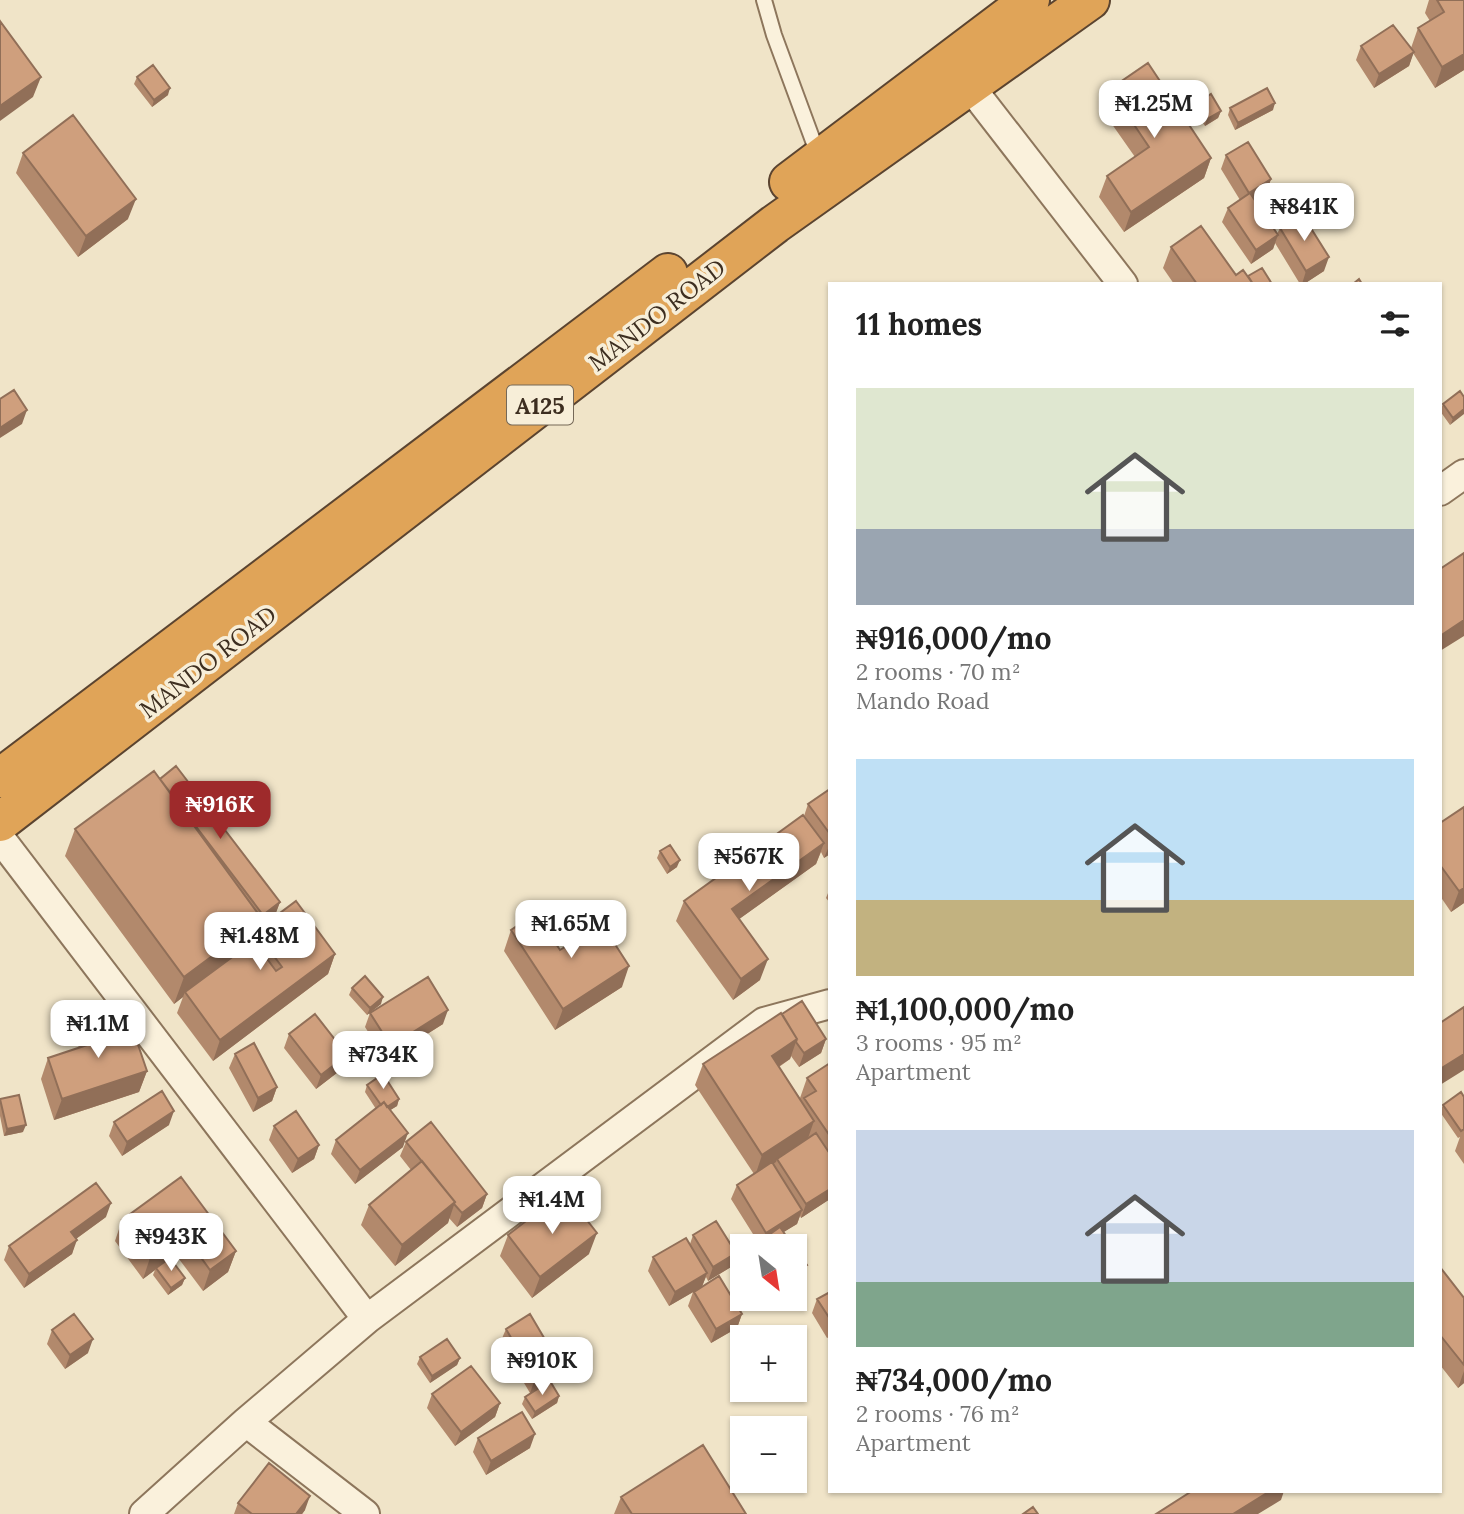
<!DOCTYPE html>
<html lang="en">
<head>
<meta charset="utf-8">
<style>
  body { margin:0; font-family:Lora,serif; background:#f6f6f6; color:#222; height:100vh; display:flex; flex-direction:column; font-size:26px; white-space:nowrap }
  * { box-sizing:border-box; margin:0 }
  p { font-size:23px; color:#767676 }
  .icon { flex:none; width:38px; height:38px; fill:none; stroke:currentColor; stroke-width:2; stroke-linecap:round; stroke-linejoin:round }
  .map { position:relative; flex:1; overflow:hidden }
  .details { position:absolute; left:828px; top:282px; width:614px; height:1211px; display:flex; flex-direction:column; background:#fff; border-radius:0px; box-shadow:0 2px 5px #0004 }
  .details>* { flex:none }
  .needle { width:46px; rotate:150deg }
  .buttons { position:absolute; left:730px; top:1234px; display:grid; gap:14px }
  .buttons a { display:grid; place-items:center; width:77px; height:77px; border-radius:0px; background:#fff; box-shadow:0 2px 5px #0004; font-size:35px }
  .price { position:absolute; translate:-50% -60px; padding:0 16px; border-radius:14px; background:#fff; color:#222; font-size:23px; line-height:46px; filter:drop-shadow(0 2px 4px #0008) }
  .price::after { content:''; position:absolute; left:50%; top:42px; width:21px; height:16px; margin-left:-10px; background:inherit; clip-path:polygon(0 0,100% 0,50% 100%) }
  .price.current { background:#9e2a2b; color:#fff }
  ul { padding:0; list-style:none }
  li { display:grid; align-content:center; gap:14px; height:371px; padding:0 28px }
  li span { display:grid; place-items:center; height:217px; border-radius:0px; color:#555 }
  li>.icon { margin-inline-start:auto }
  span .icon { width:126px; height:126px; fill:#fffc; stroke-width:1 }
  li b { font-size:30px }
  h2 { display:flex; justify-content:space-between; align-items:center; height:84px; padding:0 28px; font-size:30px }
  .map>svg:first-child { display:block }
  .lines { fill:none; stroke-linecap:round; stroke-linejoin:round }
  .lane-casing { stroke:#8d765c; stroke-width:18 }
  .street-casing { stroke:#8d765c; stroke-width:32 }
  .highway-casing { stroke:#5b4430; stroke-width:42 }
  .lane { stroke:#faf1dc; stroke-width:14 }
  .street { stroke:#faf1dc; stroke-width:28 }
  .highway { stroke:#e0a458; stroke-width:38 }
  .wall { fill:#b2896c; fill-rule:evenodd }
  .shaded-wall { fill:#916f58 }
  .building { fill:#cf9f7d; stroke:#916f58; stroke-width:2 }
  .labels { text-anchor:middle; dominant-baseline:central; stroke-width:7; stroke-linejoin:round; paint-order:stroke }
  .shield { fill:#f7eed8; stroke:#756857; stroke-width:2 }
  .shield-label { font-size:23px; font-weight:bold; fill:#3d2e20 }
  .street-label { font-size:24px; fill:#3d2e20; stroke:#f7eed8 }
</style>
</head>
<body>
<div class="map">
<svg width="1464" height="1514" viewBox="0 0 1464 1514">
  <rect width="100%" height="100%" fill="#f0e4c8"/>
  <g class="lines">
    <defs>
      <path id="lane" d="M 764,0 L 774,35 L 819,157"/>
      <path id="street" d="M 968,84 L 1123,284
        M 1440,491 L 1464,474
        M 0,838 L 367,1319
        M 246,1422 L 365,1514
        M 144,1514 L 246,1422 L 367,1319 L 764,1022 L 830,1004"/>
      <path id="highway" d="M 789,182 L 1030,0
        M 0,778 L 668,273
        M 0,822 L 775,224 L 1090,0"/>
    </defs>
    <!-- lane casing -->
    <use href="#lane" class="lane-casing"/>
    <!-- street casing -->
    <use href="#street" class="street-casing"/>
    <!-- highway casing -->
    <use href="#highway" class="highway-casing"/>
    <!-- lane -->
    <use href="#lane" class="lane"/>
    <!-- street -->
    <use href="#street" class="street"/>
    <!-- highway -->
    <use href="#highway" class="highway"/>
  </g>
  <!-- wall -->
  <path class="wall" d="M 1429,0 L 1464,0 L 1464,70 L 1435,88 L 1413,53 L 1409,66 L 1374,88 L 1356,60 L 1361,46 L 1411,48 L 1418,28 L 1430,21 L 1425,13 Z
    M 137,77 L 168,95 L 152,107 L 134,84 Z
    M 1110,89 L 1211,158 L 1204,178 L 1124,232 L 1099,197 L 1107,176 L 1135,157 L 1102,110 Z
    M 1197,103 L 1221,111 L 1218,118 L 1205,126 L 1194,110 Z
    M 1230,108 L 1273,110 L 1235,130 L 1228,115 Z
    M 23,153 L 128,219 L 78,257 L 16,173 Z
    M 1226,155 L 1271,179 L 1266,193 L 1255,200 L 1277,234 L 1280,228 L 1324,271 L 1304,284 L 1300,284 L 1275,243 L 1273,249 L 1251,264 L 1222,222 L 1228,208 L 1240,200 L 1221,169 Z
    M 1171,247 L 1236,275 L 1248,276 L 1272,284 L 1174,284 L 1163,268 Z
    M 1464,397 L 1450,425 L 1440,411 L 1443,404 Z
    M 160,779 L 280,902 L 274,917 L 335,954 L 328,974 L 213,1061 L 177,1013 L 183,997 L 174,1004 L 65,856 L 75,829 ZM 270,924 L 269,928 L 259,936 L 256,943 L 254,942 L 257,934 Z
    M 830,789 L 830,854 L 824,858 L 821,852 L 816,864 L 739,919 L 760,980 L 733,1000 L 676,921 L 684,901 L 804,816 L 808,804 Z
    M 1440,823 L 1464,903 L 1451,912 L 1440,896 Z
    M 660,851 L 677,867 L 667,874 L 657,858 Z
    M 830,888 L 830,903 L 826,898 Z
    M 511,930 L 560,950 L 622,987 L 555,1030 L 504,951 Z
    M 352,988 L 381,1004 L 367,1015 L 349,995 Z
    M 370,1013 L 443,1024 L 386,1060 L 365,1027 Z
    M 782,1014 L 826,1039 L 821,1053 L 799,1067 L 791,1056 L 790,1059 L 779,1067 L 800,1098 L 807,1078 L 830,1063 L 830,1199 L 801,1218 L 800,1216 L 797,1224 L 783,1232 L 758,1242 L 731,1199 L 737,1185 L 754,1174 L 695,1085 L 703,1064 Z
    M 85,1029 L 121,1034 L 147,1071 L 139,1092 L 54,1120 L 41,1079 L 48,1058 L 78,1048 Z
    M 289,1034 L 347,1055 L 342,1069 L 316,1089 L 284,1048 Z
    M 235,1054 L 277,1087 L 272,1101 L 253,1112 L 229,1068 Z
    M 367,1085 L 399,1099 L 397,1106 L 390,1110 L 403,1147 L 355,1184 L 331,1154 L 336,1140 L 376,1109 L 365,1092 Z
    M 1464,1097 L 1464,1164 L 1455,1151 L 1460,1137 L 1458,1138 L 1440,1112 L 1443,1105 Z
    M 0,1099 L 23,1132 L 4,1136 L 0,1116 Z
    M 114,1122 L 169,1125 L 122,1156 L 109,1136 Z
    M 274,1126 L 319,1145 L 314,1159 L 292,1173 L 269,1140 Z
    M 406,1142 L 487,1194 L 482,1208 L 457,1227 L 449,1218 L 448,1223 L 395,1266 L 361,1225 L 369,1205 L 411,1170 L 400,1156 Z
    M 181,1177 L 236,1251 L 228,1272 L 203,1291 L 176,1255 L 171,1259 L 185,1278 L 182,1285 L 168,1295 L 153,1275 L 155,1270 L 143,1279 L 115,1241 L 122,1220 Z
    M 106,1217 L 76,1239 L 72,1254 L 24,1288 L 4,1260 L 9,1246 Z
    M 508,1235 L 589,1254 L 532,1298 L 500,1256 Z
    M 693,1235 L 736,1253 L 731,1267 L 708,1281 L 706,1277 L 702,1286 L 742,1314 L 737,1328 L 711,1343 L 688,1306 L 693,1292 L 669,1306 L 648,1271 L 653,1257 L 690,1244 Z
    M 1440,1267 L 1464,1298 L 1464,1383 L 1458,1388 L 1440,1365 Z
    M 830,1292 L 830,1337 L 827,1338 L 812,1313 L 817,1299 Z
    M 763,1298 L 775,1298 L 767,1304 Z
    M 506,1329 L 560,1365 L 554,1379 L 550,1381 L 559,1396 L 557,1403 L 532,1419 L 522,1404 L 525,1397 L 530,1393 L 500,1343 Z
    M 52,1330 L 88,1353 L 65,1369 L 47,1344 Z
    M 420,1357 L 460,1358 L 457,1365 L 430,1383 L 417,1364 Z
    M 432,1394 L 500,1403 L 495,1417 L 455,1446 L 427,1408 Z
    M 478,1438 L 530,1448 L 486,1475 L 473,1452 Z
    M 621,1497 L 746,1514 L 614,1514 Z
    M 238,1503 L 305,1510 L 302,1514 L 234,1514 Z"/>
  <!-- shaded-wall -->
  <path class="shaded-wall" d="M 1414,52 L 1409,66 L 1374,88 L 1379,74 Z
    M 1464,54 L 1464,70 L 1435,88 L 1442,67 Z
    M 41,77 L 33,97 L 0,121 L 0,106 Z
    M 170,88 L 168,95 L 152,107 L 154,100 Z
    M 1275,103 L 1273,110 L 1235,130 L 1238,123 Z
    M 1221,111 L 1218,118 L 1205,126 L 1207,119 Z
    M 1211,158 L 1204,178 L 1124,232 L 1131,212 Z
    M 1271,179 L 1266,193 L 1244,207 L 1249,193 Z
    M 136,199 L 128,219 L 78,257 L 86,236 Z
    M 1278,235 L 1273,249 L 1251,264 L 1256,250 Z
    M 1329,257 L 1324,271 L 1304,284 L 1302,284 L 1306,271 Z
    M 1464,409 L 1464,414 L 1450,425 L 1453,418 Z
    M 27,410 L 22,424 L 0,438 L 0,428 Z
    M 1464,620 L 1464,636 L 1440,651 L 1440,636 Z
    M 824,843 L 816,864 L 724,930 L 732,909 Z
    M 830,844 L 830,854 L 824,858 Z
    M 680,860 L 677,867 L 667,874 L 670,867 Z
    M 1464,888 L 1464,903 L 1451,912 L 1459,891 Z
    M 280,902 L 273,921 L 272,919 L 270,924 L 257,934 L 253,946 L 185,992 L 183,997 L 174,1004 L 184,977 L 261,920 L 263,915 Z
    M 335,954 L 328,974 L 213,1061 L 220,1040 Z
    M 768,959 L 760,980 L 733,1000 L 741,979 Z
    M 629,966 L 622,987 L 555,1030 L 563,1009 Z
    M 383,997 L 381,1004 L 367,1015 L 370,1008 Z
    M 448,1010 L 443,1024 L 386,1060 L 391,1046 Z
    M 797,1039 L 790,1059 L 764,1076 L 772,1056 Z
    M 826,1039 L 821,1053 L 799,1067 L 804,1053 Z
    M 1464,1054 L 1464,1070 L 1440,1085 L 1440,1069 Z
    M 347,1055 L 342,1069 L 316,1089 L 321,1075 Z
    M 147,1071 L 139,1092 L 54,1120 L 62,1099 Z
    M 277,1087 L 272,1101 L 253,1112 L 258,1098 Z
    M 399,1099 L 397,1106 L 381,1116 L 384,1109 Z
    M 174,1111 L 169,1125 L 122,1156 L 127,1142 Z
    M 814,1121 L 807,1141 L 777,1159 L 776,1162 L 755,1176 L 762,1155 Z
    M 26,1125 L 23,1132 L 4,1136 L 7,1129 Z
    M 408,1133 L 403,1147 L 355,1184 L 360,1170 Z
    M 319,1145 L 314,1159 L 292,1173 L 298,1159 Z
    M 830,1189 L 830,1199 L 801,1218 L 806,1204 Z
    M 487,1194 L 482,1208 L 457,1227 L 462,1213 Z
    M 455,1202 L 448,1223 L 395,1266 L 402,1245 Z
    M 111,1203 L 106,1217 L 66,1246 L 71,1232 Z
    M 802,1210 L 797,1224 L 761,1246 L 766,1233 Z
    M 597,1233 L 589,1254 L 532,1298 L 540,1277 Z
    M 184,1234 L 176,1255 L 157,1269 L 156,1268 L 155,1270 L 143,1279 L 150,1258 Z
    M 77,1240 L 72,1254 L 24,1288 L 29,1274 Z
    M 236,1251 L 228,1272 L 203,1291 L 210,1270 Z
    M 736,1253 L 731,1267 L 708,1281 L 713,1267 Z
    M 807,1265 L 802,1279 L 794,1285 L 794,1274 Z
    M 707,1273 L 702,1287 L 669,1306 L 675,1292 Z
    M 185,1278 L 182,1285 L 168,1295 L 171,1288 Z
    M 769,1298 L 775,1298 L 767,1304 Z
    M 742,1314 L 737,1328 L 711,1343 L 716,1329 Z
    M 93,1339 L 88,1353 L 65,1369 L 70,1355 Z
    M 460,1358 L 457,1365 L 430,1383 L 432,1376 Z
    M 560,1365 L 554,1379 L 530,1393 L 535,1379 Z
    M 1464,1371 L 1464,1383 L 1458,1388 Z
    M 559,1396 L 557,1403 L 532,1419 L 535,1412 Z
    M 500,1403 L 495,1417 L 455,1446 L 461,1432 Z
    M 535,1434 L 530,1448 L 486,1475 L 491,1461 Z
    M 1270,1491 L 1284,1491 L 1281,1500 L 1258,1514 L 1233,1514 Z
    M 310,1496 L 305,1510 L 302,1514 L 296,1514 Z"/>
  <!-- building -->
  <path class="building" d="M 1437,0 L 1464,0 L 1464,54 L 1442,67 L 1418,28 L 1444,12 Z
    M 0,21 L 41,77 L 0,106 Z
    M 1393,25 L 1414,52 L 1379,74 L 1361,46 Z
    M 1148,63 L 1211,158 L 1131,212 L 1107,176 L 1149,147 L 1110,89 Z
    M 153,65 L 170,88 L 154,100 L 137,77 Z
    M 1267,88 L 1275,103 L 1238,123 L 1230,108 Z
    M 1211,94 L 1221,111 L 1207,119 L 1197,103 Z
    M 73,115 L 136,199 L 86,236 L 23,153 Z
    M 1248,142 L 1271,179 L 1249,193 L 1226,155 Z
    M 1250,193 L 1278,235 L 1256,250 L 1228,208 Z
    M 1302,214 L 1329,257 L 1306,271 L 1280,228 Z
    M 1201,226 L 1236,275 L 1243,270 L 1253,284 L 1197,284 L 1171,247 Z
    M 1262,268 L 1272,284 L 1253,284 L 1248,276 Z
    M 1359,279 L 1362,284 L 1353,284 Z
    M 14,390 L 27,410 L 0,428 L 0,399 Z
    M 1460,391 L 1464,397 L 1464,409 L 1453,418 L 1443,404 Z
    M 1464,553 L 1464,620 L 1440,636 L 1440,569 Z
    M 176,766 L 280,902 L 263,915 L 160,779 Z
    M 154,771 L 262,919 L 184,977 L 75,829 Z
    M 830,789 L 830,834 L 808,804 Z
    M 1464,807 L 1464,888 L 1459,891 L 1440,865 L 1440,823 Z
    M 803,815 L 824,843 L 732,909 L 768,959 L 741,979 L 684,901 Z
    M 670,845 L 680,860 L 670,867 L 660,851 Z
    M 296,901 L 335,954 L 220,1040 L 185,992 L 254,941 L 276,971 L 282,967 L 259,936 L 275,923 L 272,919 Z
    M 536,913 L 560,950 L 602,924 L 629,966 L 563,1009 L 511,930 Z
    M 365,976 L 383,997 L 370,1008 L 352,988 Z
    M 428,977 L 448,1010 L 391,1046 L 370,1013 Z
    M 802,1001 L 826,1039 L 804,1053 L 796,1042 L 797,1039 L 782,1014 Z
    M 1464,1007 L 1464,1054 L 1440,1069 L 1440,1023 Z
    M 781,1013 L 797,1039 L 772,1056 L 814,1121 L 762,1155 L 703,1064 Z
    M 315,1014 L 347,1055 L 321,1075 L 289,1034 Z
    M 115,1018 L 121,1034 L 133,1030 L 147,1071 L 62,1099 L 48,1058 L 90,1044 L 85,1029 Z
    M 254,1043 L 277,1087 L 258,1098 L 235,1054 Z
    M 830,1063 L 830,1136 L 804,1098 L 816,1091 L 807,1078 Z
    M 383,1074 L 399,1099 L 387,1107 L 384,1102 L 381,1105 L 367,1085 Z
    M 162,1091 L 174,1111 L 127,1142 L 114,1122 Z
    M 1461,1092 L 1464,1097 L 1464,1129 L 1461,1131 L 1443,1105 Z
    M 19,1095 L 26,1125 L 7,1129 L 0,1099 Z
    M 384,1102 L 408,1133 L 360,1170 L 336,1140 Z
    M 296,1111 L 319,1145 L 298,1159 L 274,1126 Z
    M 431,1122 L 487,1194 L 462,1213 L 454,1204 L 455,1202 L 406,1142 Z
    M 816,1133 L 830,1154 L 830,1189 L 806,1204 L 777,1159 Z
    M 422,1161 L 455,1202 L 402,1245 L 369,1205 Z
    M 772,1162 L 802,1210 L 766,1233 L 737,1185 Z
    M 181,1177 L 236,1251 L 210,1270 L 184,1234 L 150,1258 L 122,1220 Z
    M 96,1183 L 111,1203 L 71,1232 L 77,1240 L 29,1274 L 9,1246 Z
    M 553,1200 L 564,1214 L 575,1205 L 597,1233 L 540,1277 L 508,1235 Z
    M 716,1221 L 736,1253 L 713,1267 L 693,1235 Z
    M 780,1227 L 793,1246 L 753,1246 Z
    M 686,1238 L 707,1273 L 675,1292 L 653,1257 Z
    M 794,1248 L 807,1265 L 794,1274 Z
    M 170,1258 L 185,1278 L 171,1288 L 156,1268 Z
    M 1440,1267 L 1464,1298 L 1464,1365 L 1440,1335 Z
    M 719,1276 L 742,1314 L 716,1329 L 694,1292 Z
    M 830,1292 L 830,1319 L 817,1299 Z
    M 74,1314 L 93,1339 L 70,1355 L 52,1330 Z
    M 530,1314 L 560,1365 L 535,1379 L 506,1329 Z
    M 447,1339 L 460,1358 L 432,1376 L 420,1357 Z
    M 471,1366 L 500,1403 L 461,1432 L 432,1394 Z
    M 550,1381 L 559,1396 L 535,1412 L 525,1397 Z
    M 522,1412 L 535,1434 L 491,1461 L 478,1438 Z
    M 703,1445 L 746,1514 L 632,1514 L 621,1497 Z
    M 269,1463 L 310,1496 L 296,1514 L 252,1514 L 238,1503 Z
    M 1192,1491 L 1270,1491 L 1233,1514 L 1156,1514 Z
    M 1033,1507 L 1038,1514 L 1023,1514 Z"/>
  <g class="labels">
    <!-- shield labels -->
    <rect class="shield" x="507" y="385.5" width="66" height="39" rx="5"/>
    <g class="shield-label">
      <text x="540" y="405">A125</text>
    </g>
    <!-- street labels -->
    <g class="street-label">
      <text transform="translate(657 315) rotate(-38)">MANDO ROAD</text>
      <text transform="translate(208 662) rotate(-38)">MANDO ROAD</text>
    </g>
  </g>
</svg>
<div class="buttons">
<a><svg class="needle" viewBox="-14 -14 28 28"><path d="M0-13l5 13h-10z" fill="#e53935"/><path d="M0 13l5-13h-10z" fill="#767676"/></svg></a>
<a>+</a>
<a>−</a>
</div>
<b class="price" style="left:1154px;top:140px">₦1.25M</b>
<b class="price" style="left:1304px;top:243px">₦841K</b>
<b class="price current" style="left:220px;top:841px">₦916K</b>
<b class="price" style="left:749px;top:893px">₦567K</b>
<b class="price" style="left:571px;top:960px">₦1.65M</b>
<b class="price" style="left:260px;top:972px">₦1.48M</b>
<b class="price" style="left:98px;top:1060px">₦1.1M</b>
<b class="price" style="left:383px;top:1091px">₦734K</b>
<b class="price" style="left:552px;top:1236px">₦1.4M</b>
<b class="price" style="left:171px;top:1273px">₦943K</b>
<b class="price" style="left:542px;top:1397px">₦910K</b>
<section class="details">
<h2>11 homes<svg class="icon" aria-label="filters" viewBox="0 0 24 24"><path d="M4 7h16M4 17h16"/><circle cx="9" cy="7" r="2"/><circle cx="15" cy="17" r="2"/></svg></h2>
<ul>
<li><span style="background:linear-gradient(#dfe7d0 65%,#9aa5b1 0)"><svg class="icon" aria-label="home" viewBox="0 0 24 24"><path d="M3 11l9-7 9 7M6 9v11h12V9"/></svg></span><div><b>₦916,000/mo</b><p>2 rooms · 70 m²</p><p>Mando Road</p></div></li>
<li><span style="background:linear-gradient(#bfe0f5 65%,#c2b280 0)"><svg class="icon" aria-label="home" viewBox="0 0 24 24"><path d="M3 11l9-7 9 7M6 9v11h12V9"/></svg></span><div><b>₦1,100,000/mo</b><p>3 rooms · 95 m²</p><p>Apartment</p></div></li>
<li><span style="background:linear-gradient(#c9d6e8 70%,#7fa58c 0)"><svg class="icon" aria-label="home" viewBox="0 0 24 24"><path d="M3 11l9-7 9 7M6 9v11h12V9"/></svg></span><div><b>₦734,000/mo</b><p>2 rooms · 76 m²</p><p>Apartment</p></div></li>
</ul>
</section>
</div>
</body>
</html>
